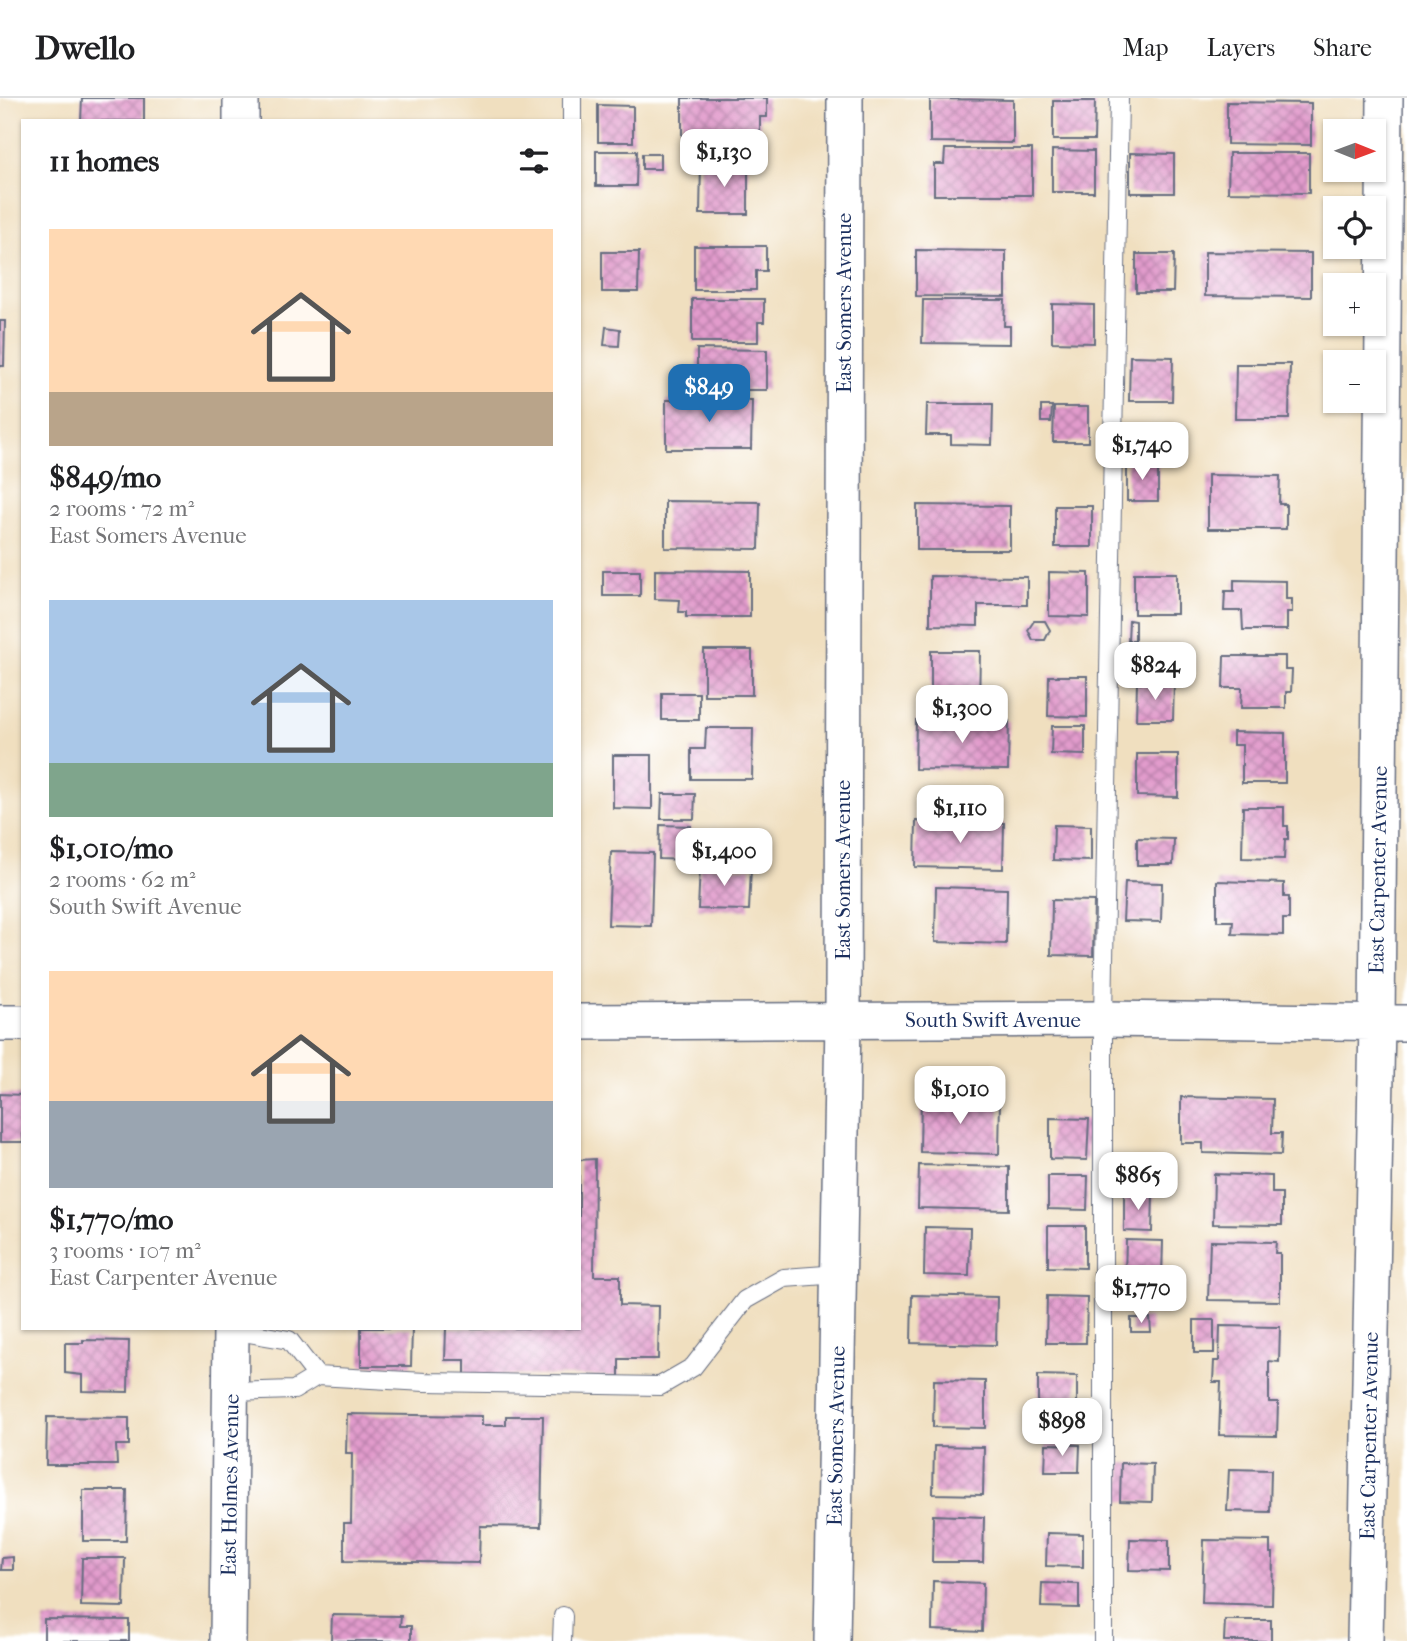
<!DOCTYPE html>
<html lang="en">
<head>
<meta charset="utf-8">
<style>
  body { margin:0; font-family:"IM FELL French Canon",serif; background:#f2f2f2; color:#202124; height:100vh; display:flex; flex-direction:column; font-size:26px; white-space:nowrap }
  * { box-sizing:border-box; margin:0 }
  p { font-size:23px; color:#757577 }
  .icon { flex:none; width:38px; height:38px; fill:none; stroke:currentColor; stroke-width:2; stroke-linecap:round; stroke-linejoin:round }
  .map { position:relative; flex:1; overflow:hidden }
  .details { position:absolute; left:21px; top:21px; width:560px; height:1211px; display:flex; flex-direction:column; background:#fff; border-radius:0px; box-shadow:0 2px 5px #0004 }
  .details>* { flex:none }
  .needle { width:46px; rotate:91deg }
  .fabs { position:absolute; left:1323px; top:21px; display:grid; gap:14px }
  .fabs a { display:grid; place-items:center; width:63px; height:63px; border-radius:0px; background:#fff; box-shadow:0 2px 5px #0004; font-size:35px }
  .price { position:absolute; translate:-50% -60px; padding:0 16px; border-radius:14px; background:#fff; color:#222; font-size:23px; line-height:46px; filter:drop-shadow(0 2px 4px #0008) }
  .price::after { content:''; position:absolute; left:50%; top:42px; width:21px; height:16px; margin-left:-10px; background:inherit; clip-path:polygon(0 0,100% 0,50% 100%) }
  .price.selected { background:#1f6fb2; color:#fff }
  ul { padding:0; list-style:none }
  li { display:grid; align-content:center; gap:14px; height:371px; padding:0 28px }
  li span { display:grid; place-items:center; height:217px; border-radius:0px; color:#555 }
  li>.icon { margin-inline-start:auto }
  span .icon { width:126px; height:126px; fill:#fffc; stroke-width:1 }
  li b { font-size:30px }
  h2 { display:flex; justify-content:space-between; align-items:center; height:84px; padding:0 28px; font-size:30px }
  header { display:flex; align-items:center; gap:42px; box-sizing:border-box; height:98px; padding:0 35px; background:#fff; border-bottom:2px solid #e0e0e0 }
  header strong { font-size:33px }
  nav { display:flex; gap:38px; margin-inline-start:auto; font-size:24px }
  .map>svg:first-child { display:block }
  .building { fill:url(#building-cross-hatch) }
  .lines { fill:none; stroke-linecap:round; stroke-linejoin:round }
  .service-casing { stroke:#666d80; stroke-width:20 }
  .minor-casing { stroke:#666d80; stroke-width:38 }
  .service { stroke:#fff; stroke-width:18 }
  .minor { stroke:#fff; stroke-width:35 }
  .labels { text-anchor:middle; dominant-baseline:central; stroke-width:5; stroke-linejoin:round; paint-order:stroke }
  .street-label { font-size:21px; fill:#1b2f5e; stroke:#fff }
</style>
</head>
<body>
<header>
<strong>Dwello</strong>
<nav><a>Map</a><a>Layers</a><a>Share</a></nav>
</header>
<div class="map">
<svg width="1407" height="1543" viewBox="0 0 1407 1543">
  <defs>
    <pattern id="building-cross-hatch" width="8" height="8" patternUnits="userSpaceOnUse" patternTransform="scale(1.75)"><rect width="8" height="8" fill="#e29bcc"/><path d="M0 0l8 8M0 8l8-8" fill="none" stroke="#b67fa9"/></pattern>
  </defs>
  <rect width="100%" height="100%" fill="#fff"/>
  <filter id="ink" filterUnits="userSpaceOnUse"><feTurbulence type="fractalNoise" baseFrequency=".0143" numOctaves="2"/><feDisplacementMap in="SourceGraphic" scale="14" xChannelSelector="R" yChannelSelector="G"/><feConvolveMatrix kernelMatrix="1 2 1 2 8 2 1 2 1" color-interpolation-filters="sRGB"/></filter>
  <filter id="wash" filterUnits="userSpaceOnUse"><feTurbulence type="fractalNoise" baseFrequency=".00686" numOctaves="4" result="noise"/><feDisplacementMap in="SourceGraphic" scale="28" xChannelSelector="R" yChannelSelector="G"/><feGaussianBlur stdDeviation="1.57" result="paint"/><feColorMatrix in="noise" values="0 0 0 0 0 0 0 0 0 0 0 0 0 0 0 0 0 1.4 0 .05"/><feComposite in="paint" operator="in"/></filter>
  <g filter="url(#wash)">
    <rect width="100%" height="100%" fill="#f0dfbf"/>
    <g id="blocks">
      <!-- building -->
      <path class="building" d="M 82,0 L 144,0 L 144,23 L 81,23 Z
        M 682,0 L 767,0 L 767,19 L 760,19 L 760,42 L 682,42 Z
        M 930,1 L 1013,2 L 1013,45 L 930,44 Z
        M 1053,3 L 1095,3 L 1094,42 L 1053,42 Z
        M 1227,4 L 1311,5 L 1311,47 L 1227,46 Z
        M 598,7 L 633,8 L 633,44 L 598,44 Z
        M 945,51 L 1032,51 L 1032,97 L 934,97 L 934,66 L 944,66 Z
        M 1052,52 L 1094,53 L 1094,94 L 1052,94 Z
        M 596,53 L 637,53 L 636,88 L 596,88 Z
        M 1130,55 L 1174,56 L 1174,95 L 1130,95 Z
        M 1229,55 L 1309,55 L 1309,95 L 1228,94 Z
        M 642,56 L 660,56 L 660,71 L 642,71 Z
        M 701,65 L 748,65 L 748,116 L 700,116 Z
        M 694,148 L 766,148 L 766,173 L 756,173 L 756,192 L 694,192 Z
        M 916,152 L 1006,153 L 1006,199 L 916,198 Z
        M 602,154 L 639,154 L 638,194 L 602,194 Z
        M 1205,154 L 1311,155 L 1311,199 L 1205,198 Z
        M 1136,156 L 1174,156 L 1173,194 L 1136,194 Z
        M 692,201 L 764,201 L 764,224 L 758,224 L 758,244 L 692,244 Z
        M 923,202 L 1005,202 L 1004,228 L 1010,228 L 1010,246 L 922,245 Z
        M 1052,206 L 1094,207 L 1094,245 L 1052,244 Z
        M 0,223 L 5,223 L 4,268 L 0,268 Z
        M 606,229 L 620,231 L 619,248 L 604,247 Z
        M 697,251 L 767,252 L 767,292 L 697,292 Z
        M 1130,258 L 1173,259 L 1172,303 L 1129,303 Z
        M 1236,266 L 1290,266 L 1289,321 L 1235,321 Z
        M 666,302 L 752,302 L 751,351 L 666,351 Z
        M 927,306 L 993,306 L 992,347 L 951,346 L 951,337 L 926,337 Z
        M 1041,308 L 1052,308 L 1051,324 L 1041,324 Z
        M 1054,309 L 1088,309 L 1088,344 L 1053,344 Z
        M 1127,364 L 1158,364 L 1158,403 L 1127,403 Z
        M 1208,377 L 1280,378 L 1279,406 L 1286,406 L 1286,431 L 1208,431 Z
        M 665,403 L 760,404 L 759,451 L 665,450 Z
        M 917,407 L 1010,408 L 1010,452 L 917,452 Z
        M 1055,408 L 1092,408 L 1092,449 L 1055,449 Z
        M 655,472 L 750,473 L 750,519 L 686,519 L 686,514 L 679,514 L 680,502 L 655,501 Z
        M 603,473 L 640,473 L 640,498 L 603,498 Z
        M 1049,474 L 1089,475 L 1089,519 L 1049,518 Z
        M 1134,475 L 1177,475 L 1177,516 L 1134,516 Z
        M 930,478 L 1027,479 L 1027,507 L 978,507 L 978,528 L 930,527 Z
        M 1234,482 L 1286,483 L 1286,501 L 1292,501 L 1292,514 L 1287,514 L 1287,532 L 1243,532 L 1242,513 L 1224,513 L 1225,493 L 1234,493 Z
        M 1129,522 L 1135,523 L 1135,543 L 1128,543 Z
        M 1034,523 L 1045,523 L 1050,532 L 1045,542 L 1033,542 L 1028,532 Z
        M 704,552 L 752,552 L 752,597 L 704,597 Z
        M 931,553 L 980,553 L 979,609 L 931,609 Z
        M 1224,558 L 1285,558 L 1285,572 L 1292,572 L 1291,594 L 1286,594 L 1286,610 L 1241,610 L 1242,590 L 1223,590 Z
        M 1049,578 L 1087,578 L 1087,619 L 1048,618 Z
        M 1137,585 L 1174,585 L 1173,622 L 1136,622 Z
        M 662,595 L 699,595 L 699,622 L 662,622 Z
        M 916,622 L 1009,623 L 1008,672 L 915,671 Z
        M 1052,628 L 1085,628 L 1085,657 L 1051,656 Z
        M 706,630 L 753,630 L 752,681 L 691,681 L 691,651 L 705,651 Z
        M 1233,634 L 1285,635 L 1285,685 L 1242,685 L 1242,647 L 1233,647 Z
        M 1137,656 L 1178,656 L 1178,699 L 1137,698 Z
        M 613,657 L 652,657 L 652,711 L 613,710 Z
        M 662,696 L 695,696 L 694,721 L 661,721 Z
        M 1243,709 L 1284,709 L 1284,728 L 1288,728 L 1288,741 L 1285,741 L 1284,761 L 1242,760 Z
        M 916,723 L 1004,725 L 1003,771 L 915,769 Z
        M 660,727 L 691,728 L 690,762 L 659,761 Z
        M 1054,727 L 1091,728 L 1091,763 L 1053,762 Z
        M 1137,740 L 1174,741 L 1173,767 L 1137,767 Z
        M 611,754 L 653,755 L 651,828 L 608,827 Z
        M 700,768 L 751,770 L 749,812 L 698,811 Z
        M 1217,783 L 1284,785 L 1284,799 L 1289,799 L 1289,821 L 1283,821 L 1283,837 L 1232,836 L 1233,823 L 1217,823 Z
        M 1125,784 L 1162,785 L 1161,824 L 1123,823 Z
        M 936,789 L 1007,791 L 1006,846 L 935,844 Z
        M 1052,802 L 1094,803 L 1093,858 L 1051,857 Z
        M 0,996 L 23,997 L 23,1044 L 0,1044 Z
        M 921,999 L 1000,1001 L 999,1056 L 920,1054 Z
        M 1181,999 L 1273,1001 L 1272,1035 L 1282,1035 L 1281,1057 L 1203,1055 L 1203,1045 L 1181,1045 Z
        M 1050,1020 L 1089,1021 L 1087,1062 L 1050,1061 Z
        M 595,1061 L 594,1178 L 620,1178 L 620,1207 L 659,1208 L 658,1261 L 619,1261 L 619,1278 L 465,1277 L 465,1262 L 445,1262 L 446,1230 L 579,1230 L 579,1062 Z
        M 919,1067 L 1009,1069 L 1009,1112 L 918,1110 Z
        M 1214,1076 L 1272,1078 L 1272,1095 L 1282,1095 L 1282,1127 L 1213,1126 Z
        M 1048,1078 L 1088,1078 L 1087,1112 L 1048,1111 Z
        M 1124,1094 L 1153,1095 L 1152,1134 L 1124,1133 Z
        M 1048,1128 L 1085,1128 L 1085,1170 L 1048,1169 Z
        M 925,1129 L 970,1130 L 969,1178 L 924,1177 Z
        M 1126,1142 L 1163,1143 L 1162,1179 L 1125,1178 Z
        M 1210,1143 L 1276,1144 L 1275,1155 L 1280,1155 L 1280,1203 L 1208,1202 Z
        M 912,1197 L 997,1199 L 996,1247 L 911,1245 Z
        M 1047,1198 L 1087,1199 L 1086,1245 L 1046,1245 Z
        M 1131,1220 L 1150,1220 L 1151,1234 L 1131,1234 Z
        M 1194,1222 L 1214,1222 L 1214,1255 L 1194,1255 Z
        M 1220,1228 L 1280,1229 L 1279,1264 L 1269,1263 L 1269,1304 L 1278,1304 L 1277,1338 L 1219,1337 L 1221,1284 L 1213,1284 L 1214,1263 L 1219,1263 Z
        M 361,1230 L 412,1230 L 411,1268 L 361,1268 Z
        M 83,1242 L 129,1243 L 128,1294 L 82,1293 L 82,1277 L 65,1275 L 65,1245 L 83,1245 Z
        M 1038,1277 L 1077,1278 L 1077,1315 L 1038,1315 Z
        M 934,1282 L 985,1283 L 985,1330 L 933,1329 Z
        M 347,1316 L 482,1318 L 482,1327 L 506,1327 L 506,1318 L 543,1318 L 541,1429 L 480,1428 L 479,1465 L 344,1463 L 344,1425 L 351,1425 L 352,1355 L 346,1355 Z
        M 47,1319 L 129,1320 L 129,1347 L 116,1347 L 117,1367 L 46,1367 Z
        M 1046,1346 L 1080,1347 L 1079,1374 L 1045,1374 Z
        M 934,1348 L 984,1349 L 983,1397 L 933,1396 Z
        M 1121,1365 L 1153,1366 L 1152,1404 L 1120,1403 Z
        M 1229,1371 L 1271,1372 L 1270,1414 L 1227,1413 Z
        M 83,1392 L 127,1392 L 126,1443 L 83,1443 Z
        M 933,1417 L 984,1419 L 983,1464 L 932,1464 Z
        M 1047,1435 L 1083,1436 L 1083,1469 L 1046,1468 Z
        M 1130,1441 L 1169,1442 L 1169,1473 L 1129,1472 Z
        M 1204,1442 L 1270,1443 L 1270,1455 L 1273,1455 L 1272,1507 L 1202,1505 Z
        M 13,1459 L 13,1472 L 1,1472 L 2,1460 Z
        M 82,1460 L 125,1460 L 124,1509 L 81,1508 Z
        M 933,1483 L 983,1485 L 982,1534 L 932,1532 Z
        M 1042,1485 L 1079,1486 L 1079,1510 L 1041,1509 Z
        M 332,1517 L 401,1518 L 400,1528 L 411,1528 L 411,1543 L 331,1543 Z
        M 44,1521 L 129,1522 L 129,1543 L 44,1543 Z
        M 1225,1522 L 1271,1522 L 1271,1543 L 1224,1543 Z"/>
    </g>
  </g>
  <g filter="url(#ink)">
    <use href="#blocks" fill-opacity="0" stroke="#666d80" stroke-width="2"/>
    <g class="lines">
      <defs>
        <path id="service" d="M 572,23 L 572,0
          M 231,1232 L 289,1242 L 317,1278
          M 231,1294 L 294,1292 L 317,1278 L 425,1284 L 660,1288 L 693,1269 L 745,1202 L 784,1180 L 839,1176
          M 562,1543 L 563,1518
          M 1103,1543 L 1103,921 L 1119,0"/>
        <path id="minor" d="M 241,23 L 241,0
          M 579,924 L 1103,921 L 1407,925
          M 0,925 L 23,925
          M 228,1543 L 231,1230
          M 832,1543 L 843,922 L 845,0
          M 1365,1543 L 1377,925 L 1385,0"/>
      </defs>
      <!-- service casing -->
      <use href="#service" class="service-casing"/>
      <!-- minor casing -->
      <use href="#minor" class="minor-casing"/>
      <!-- service -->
      <use href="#service" class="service"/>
      <!-- minor -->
      <use href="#minor" class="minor"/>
    </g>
  </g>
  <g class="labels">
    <!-- street labels -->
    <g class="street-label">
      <text transform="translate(844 205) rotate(-90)">East Somers Avenue</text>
      <text transform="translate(843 772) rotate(-90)">East Somers Avenue</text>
      <text transform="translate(1378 772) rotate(-89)">East Carpenter Avenue</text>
      <text x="993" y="922">South Swift Avenue</text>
      <text transform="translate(836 1338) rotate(-89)">East Somers Avenue</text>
      <text transform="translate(1369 1338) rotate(-89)">East Carpenter Avenue</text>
      <text transform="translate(230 1387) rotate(-89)">East Holmes Avenue</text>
    </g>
  </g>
</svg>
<div class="fabs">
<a><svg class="needle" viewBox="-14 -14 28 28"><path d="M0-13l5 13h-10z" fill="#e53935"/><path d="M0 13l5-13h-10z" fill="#757577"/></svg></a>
<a><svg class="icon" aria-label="locate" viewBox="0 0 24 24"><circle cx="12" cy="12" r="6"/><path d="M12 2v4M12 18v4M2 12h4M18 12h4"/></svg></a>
<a>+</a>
<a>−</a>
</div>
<b class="price" style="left:724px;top:91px">$1,130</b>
<b class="price selected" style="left:709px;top:326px">$849</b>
<b class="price" style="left:1142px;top:384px">$1,740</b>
<b class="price" style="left:1155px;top:604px">$824</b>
<b class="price" style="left:962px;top:647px">$1,300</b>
<b class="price" style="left:960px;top:747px">$1,110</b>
<b class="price" style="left:724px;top:790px">$1,400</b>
<b class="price" style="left:960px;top:1028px">$1,010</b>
<b class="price" style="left:1138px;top:1114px">$865</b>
<b class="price" style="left:1141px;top:1227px">$1,770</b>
<b class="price" style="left:1062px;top:1360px">$898</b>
<section class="details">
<h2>11 homes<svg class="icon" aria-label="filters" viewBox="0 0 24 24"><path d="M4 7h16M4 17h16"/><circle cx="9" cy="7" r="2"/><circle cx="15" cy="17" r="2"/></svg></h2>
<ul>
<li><span style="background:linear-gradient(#ffd9b3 75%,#b9a48a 0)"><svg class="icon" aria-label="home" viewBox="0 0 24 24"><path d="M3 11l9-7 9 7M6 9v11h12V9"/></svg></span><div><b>$849/mo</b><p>2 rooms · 72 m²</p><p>East Somers Avenue</p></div></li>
<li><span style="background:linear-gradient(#a9c7e8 75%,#7fa58c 0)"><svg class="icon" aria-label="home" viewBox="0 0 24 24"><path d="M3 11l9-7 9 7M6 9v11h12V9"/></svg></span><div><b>$1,010/mo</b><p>2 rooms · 62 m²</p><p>South Swift Avenue</p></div></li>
<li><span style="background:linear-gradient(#ffd9b3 60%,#9aa5b1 0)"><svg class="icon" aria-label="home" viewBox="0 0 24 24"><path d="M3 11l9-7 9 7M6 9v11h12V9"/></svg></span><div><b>$1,770/mo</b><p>3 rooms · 107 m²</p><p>East Carpenter Avenue</p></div></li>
</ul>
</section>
</div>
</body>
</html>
